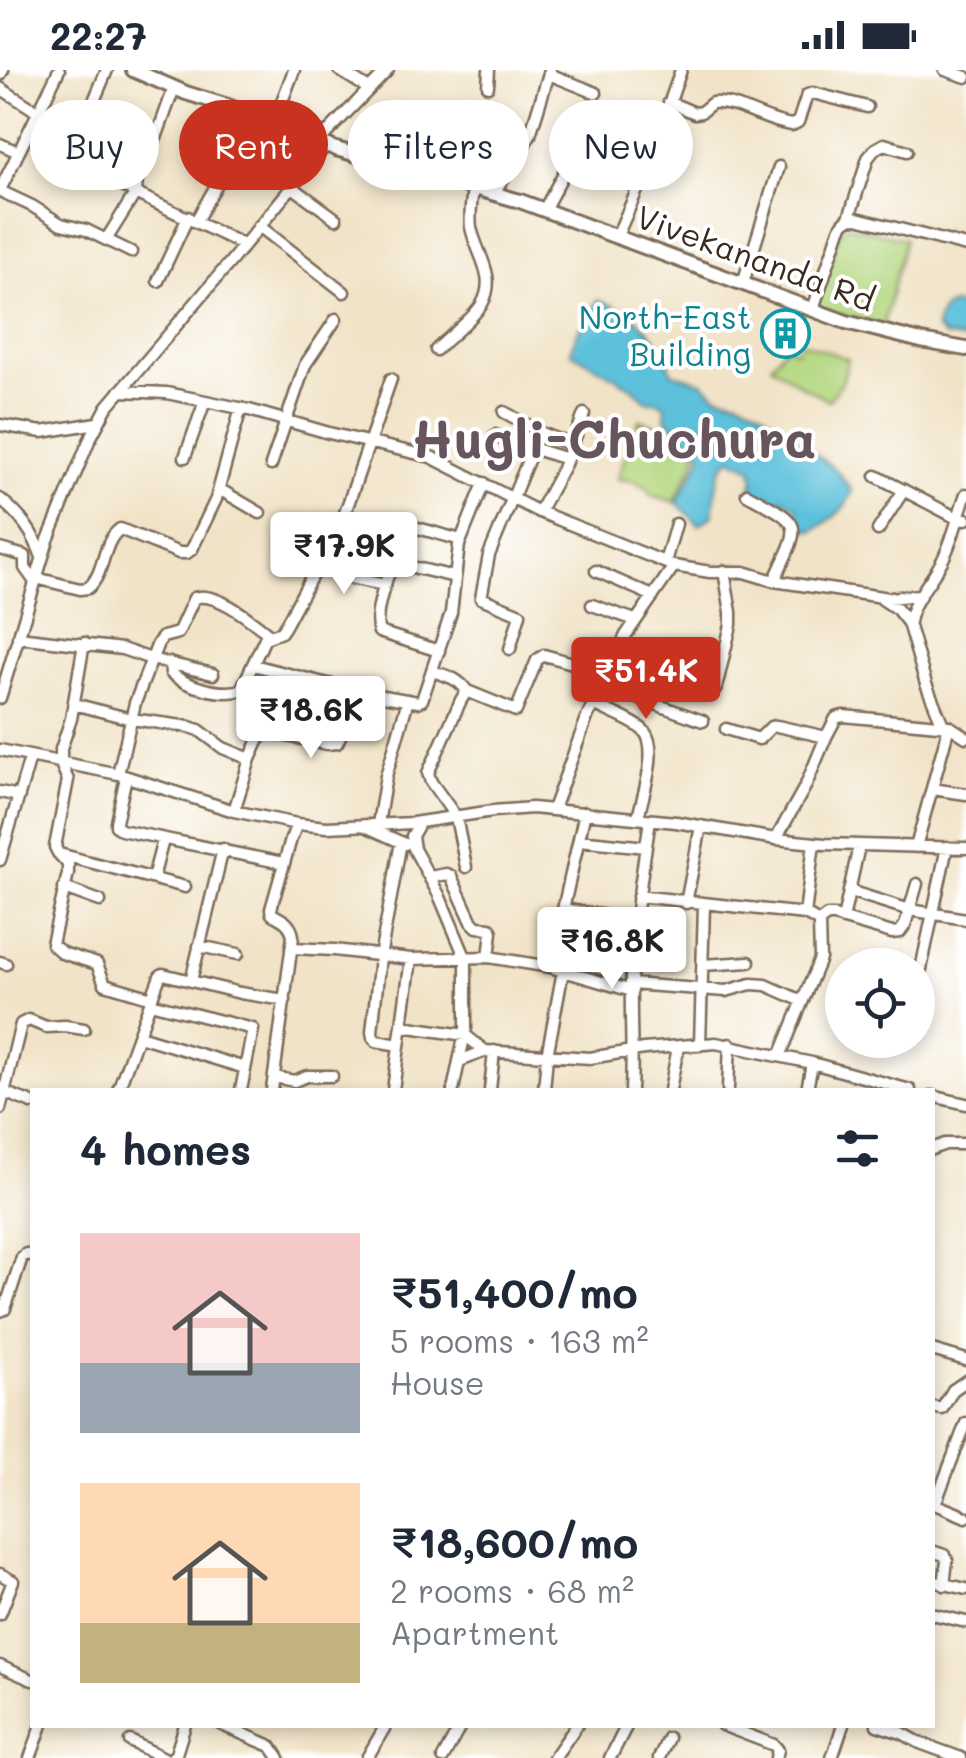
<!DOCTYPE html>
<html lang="en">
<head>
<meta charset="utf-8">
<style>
  body { margin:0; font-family:Mali,sans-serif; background:#f2f2f3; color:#1f2937; height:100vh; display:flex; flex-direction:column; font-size:38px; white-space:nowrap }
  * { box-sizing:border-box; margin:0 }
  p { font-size:32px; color:#747a83 }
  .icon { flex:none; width:55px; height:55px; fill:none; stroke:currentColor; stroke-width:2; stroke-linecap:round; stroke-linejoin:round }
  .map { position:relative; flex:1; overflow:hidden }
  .details { position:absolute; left:30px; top:1018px; width:905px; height:640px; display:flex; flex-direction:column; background:#fff; border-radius:0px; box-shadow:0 5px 15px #0003 }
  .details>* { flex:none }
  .top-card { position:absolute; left:30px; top:30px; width:908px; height:90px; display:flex; gap:20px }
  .controls { position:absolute; left:825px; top:878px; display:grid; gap:20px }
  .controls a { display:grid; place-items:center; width:110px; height:110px; border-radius:50%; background:#fff; box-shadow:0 5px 15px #0003; font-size:50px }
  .price { position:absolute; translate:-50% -85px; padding:0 22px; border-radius:10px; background:#fff; color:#222; font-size:32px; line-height:65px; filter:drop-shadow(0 2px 5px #0008) }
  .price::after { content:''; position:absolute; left:50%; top:60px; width:30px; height:22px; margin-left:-15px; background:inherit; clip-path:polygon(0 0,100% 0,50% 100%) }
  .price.current { background:#c8321e; color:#fff }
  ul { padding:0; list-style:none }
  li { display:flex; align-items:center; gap:30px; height:250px; padding:0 50px }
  li span { display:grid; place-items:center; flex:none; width:280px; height:200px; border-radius:0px; color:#555 }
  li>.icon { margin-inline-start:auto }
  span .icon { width:120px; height:120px; fill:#fffc; stroke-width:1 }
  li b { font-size:42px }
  h2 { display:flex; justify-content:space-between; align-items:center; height:120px; padding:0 50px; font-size:42px }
  .pill { padding:0 35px; border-radius:45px; background:#fff; box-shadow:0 5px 15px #0003; font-size:35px; line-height:90px }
  .pill.current { background:#c8321e; color:#fff }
  .status { display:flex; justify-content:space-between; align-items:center; height:70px; padding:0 50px; background:#fff; direction:ltr }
  .status svg { height:28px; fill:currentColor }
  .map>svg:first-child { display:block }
  .green { fill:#b4d780; stroke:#78804f; stroke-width:2.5 }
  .water { fill:#5dc1db; stroke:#4c767c; stroke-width:2.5 }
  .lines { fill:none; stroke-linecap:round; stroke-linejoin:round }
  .minor-casing { stroke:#7b6b59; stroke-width:15 }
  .tertiary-casing { stroke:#7b6b59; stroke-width:18 }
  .minor { stroke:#fff; stroke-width:10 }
  .tertiary { stroke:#fff; stroke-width:12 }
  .labels { text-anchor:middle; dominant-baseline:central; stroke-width:8; stroke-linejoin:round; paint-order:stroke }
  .street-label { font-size:32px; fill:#3b2a1e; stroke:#fff }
  .culture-label { font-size:32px; fill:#0d838f; stroke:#fff; text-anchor:end }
  .town-label { font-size:52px; font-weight:bold; fill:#67555d; stroke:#fff }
</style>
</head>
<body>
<div class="status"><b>22:27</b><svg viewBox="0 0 49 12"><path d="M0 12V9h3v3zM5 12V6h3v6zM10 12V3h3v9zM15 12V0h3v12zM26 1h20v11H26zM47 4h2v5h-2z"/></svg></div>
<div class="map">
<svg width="966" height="1688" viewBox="0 0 966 1688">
  <rect width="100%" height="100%" fill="#fff"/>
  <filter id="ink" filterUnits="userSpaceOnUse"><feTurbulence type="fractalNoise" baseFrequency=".01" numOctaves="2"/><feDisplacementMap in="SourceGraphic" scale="20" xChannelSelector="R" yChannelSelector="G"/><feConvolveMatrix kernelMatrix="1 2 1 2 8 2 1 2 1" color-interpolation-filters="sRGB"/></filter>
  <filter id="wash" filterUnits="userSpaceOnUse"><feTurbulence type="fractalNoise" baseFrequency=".0048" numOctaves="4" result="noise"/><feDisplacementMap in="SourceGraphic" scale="40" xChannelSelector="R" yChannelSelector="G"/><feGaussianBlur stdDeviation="2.25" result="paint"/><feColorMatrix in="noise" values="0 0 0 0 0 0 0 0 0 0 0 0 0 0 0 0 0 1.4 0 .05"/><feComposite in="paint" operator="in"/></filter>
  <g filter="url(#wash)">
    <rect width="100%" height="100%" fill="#f1e3c7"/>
    <!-- green -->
    <path class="green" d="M 848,156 L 905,169 L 883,256 L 815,237 L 841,160 Z
      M 802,272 L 848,289 L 843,310 L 829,330 L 803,317 L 771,295 L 786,276 L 796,281 Z
      M 639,350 C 664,356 680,365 697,384 C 692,402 681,414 675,432 L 650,425 L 648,418 L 634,411 L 617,409 Z"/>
    <!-- water -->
    <path class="water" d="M 598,230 C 637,243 659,264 672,303 L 702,312 L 716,325 L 739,330 L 759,339 L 837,401 L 852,421 C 846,441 830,450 813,461 L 802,457 L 795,451 L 798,438 L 781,428 L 776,434 L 750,420 L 754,411 L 752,398 L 731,388 C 712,403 718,425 712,446 L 699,455 L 677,433 C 684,415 696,402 702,383 L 665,348 L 666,336 L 657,331 L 646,331 L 632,317 L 571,282 L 577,264 Z
      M 953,235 L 966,237 L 966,270 L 944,266 L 936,258 C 938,246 941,238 953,235 Z"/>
  </g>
  <g filter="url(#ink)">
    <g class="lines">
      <defs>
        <path id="minor" d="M 339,0 L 369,19
          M 945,0 L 966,7
          M 549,4 L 596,23
          M 0,5 L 3,0
          M 488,16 L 489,0
          M 0,18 L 38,42
          M 174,18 L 156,68 L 137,110 L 136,122 L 141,126 L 244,175
          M 669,32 L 695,43 L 701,42 L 712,33 C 738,31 765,52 792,55 L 798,52 L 807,25 L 813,23 L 867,37
          M 273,55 L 294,0
          M 78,69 L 107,0
          M 318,72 L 388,0
          M 0,74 L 18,82
          M 76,97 L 136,122 L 106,170
          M 291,116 L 336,149
          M 0,120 L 59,0
          M 0,121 L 32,136 L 61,154 L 86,160 L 131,182
          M 494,124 L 530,65 L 550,0
          M 544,140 L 583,67
          M 849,148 L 868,88 L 875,79 L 884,74 L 907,81
          M 196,151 L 255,47
          M 259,156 L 344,222
          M 617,166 L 646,100 L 681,0
          M 158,211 L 188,147
          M 743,213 L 779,97
          M 813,239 L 840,159 C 844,151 847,148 857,148 L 966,176
          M 436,280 C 449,267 473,249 482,234 C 498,206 476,184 471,157 C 469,145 472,130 473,117
          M 120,321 L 167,323 L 249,340 L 329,363 L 431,387 L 535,440 L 674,496 L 710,502 L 744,502 L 774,511 L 889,528 L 920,525
          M 504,342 L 544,364 L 572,375
          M 0,355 L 42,362 L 97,353
          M 495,365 L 530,385
          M 185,387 L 205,331
          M 271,395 L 305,295 L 336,249
          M 876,406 L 957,448 L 966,449
          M 219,419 L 260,443
          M 747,424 C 805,456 802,451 774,511
          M 0,429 C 21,446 33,462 42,487
          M 539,442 L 565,394 L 584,344
          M 414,457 L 461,470
          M 878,460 L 904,420
          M 0,479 L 25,486 L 25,498 L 35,512
          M 665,492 L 676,454
          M 318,496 L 350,508 L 385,515
          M 596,501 L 653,526
          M 36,508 L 80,519 L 88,518 C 106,503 101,473 120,459 L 179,483 L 187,483 L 192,479 L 216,429 L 241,338
          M 882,529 L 897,539 L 908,553 L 926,614 L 943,655
          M 592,535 L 635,550
          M 909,552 C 913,528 934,509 944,487 C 954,467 958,445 966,424
          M 18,567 L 122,579 L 151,589 L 213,604
          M 84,573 L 71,649 L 61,679 L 61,694 L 68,710 L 55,777 L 58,783 L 68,794 L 68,803 L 52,874 L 62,883 L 97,894 L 105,914 L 152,928
          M 510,579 L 520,544 L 481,528 L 489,485 L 532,381 L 538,380 L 567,389
          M 439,581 L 379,562 C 373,547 385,507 395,493 L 455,507
          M 170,593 L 171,603 C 187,617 221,626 241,620 L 265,568 L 281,562 L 285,556 L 344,446 L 391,309
          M 253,595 L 360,622 L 418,632 L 422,630 L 451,543 L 459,475 L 484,413
          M 432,601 C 447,606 458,608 467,621
          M 602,615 L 703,651
          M 716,618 L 731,555 L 731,542 L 724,501
          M 0,628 L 48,470 L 89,371 L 107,337 L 232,190 L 326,75
          M 74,634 L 131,649 L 190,657 L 199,660 L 223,678 L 250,689
          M 594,634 C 606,641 635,651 644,661 C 660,679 642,727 638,748
          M 726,659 L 759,669 L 771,657 L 777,656 L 826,667
          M 0,680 L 118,704 L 234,741 L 297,754 L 327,757 L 413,753 L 493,741 L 532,738 L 676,752 L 776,769 L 825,774 L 966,778
          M 118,704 L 135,633 L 158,573 L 163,567 L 178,563 L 194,528 C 216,520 252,551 270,565
          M 126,707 L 116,752 L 116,756 L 121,760 L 283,793
          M 932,719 L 966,724
          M 0,722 L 19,726
          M 553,739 L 588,645 L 626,565 L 674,496
          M 234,741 L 250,689 L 262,663 L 266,662 L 327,674 L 337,673 L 360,622
          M 420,752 L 412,766 L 414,779 L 439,825 L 466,889 L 466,958 L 453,1020
          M 378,754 L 386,706 L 408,630
          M 365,756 L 405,774
          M 776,769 L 806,715 L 826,667 L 836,648 L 843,646 L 949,656 L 966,667
          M 579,770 L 646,777
          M 916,777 L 949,656
          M 59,784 L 185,817
          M 0,790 L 30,688
          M 466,797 L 456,747 L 431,712 L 428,703 L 461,630 L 467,621 L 516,641 L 537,590 L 544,585 L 608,603
          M 430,807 L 446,804 L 451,806 L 472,852 L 477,857 L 490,858 L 492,862 L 489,887
          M 153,808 L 163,770
          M 64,818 L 100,831
          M 849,821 L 910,840 L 966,849
          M 638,826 L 805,844 L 819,852 L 820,889 L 780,986
          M 686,833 L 701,756
          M 563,839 L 636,851
          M 805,844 L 814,773
          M 843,849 L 859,776
          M 819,852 L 827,846 L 834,846 L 892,863 L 900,862 L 905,855 L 917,814
          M 199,876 L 238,884
          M 292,878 L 334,880 L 411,889 L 489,887 L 550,897 L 632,921
          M 0,892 L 6,894
          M 703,895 L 749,892
          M 550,897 L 585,742
          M 191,911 L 223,779
          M 918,913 L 947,777
          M 631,914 L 726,921 L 751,914 L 766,915 L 802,931
          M 150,933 L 253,959 L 241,1020
          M 402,956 L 465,965 L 485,981
          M 139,966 L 245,998
          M 399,975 L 376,971 L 373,967 L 372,962 L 380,887 L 401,772
          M 700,975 L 704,835
          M 460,991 L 485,981 L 590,988 L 644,979 L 716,973 L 812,993 L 910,1020
          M 274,1007 L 294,1011 L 307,1006 L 332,1006
          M 728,1019 L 730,974
          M 118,1020 L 160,906 L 163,904 L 240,923 L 285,930
          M 272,1020 L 293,866 C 291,853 283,850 272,844 L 271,839 L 291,769 L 297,754
          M 393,1020 L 411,889
          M 490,1020 L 494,981
          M 544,1020 L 547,986 L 563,901
          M 631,1020 C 633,984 630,948 631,911 C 633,857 642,803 650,750
          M 670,1020 L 678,977
          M 807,1020 L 812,993
          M 1,1021 L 32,1033
          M 932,1026 L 966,1034
          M 0,1039 L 21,954 L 29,950 L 46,957 L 65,956 L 84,959
          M 932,1079 L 945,1074 L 966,1074
          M 0,1241 L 5,1239 L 22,1187 L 26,1184 L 32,1185
          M 932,1280 L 966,1290
          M 932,1337 L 942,1339 L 953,1320 L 966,1311
          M 932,1433 L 966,1447
          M 935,1434 L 966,1353
          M 932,1481 L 944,1485 L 947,1490 L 944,1515
          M 0,1504 L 13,1511 L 0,1544
          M 932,1511 L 966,1519
          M 932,1544 L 966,1552
          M 0,1596 L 32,1610
          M 222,1655 L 271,1676 L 279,1688
          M 722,1655 L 774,1675 L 778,1680 L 776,1688
          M 877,1655 L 902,1663 L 920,1673 L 961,1688
          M 130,1671 L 164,1688
          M 30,1688 L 42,1655
          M 172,1688 L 176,1684 L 185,1655
          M 367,1688 L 386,1655
          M 443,1688 L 461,1655
          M 554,1688 L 577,1655
          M 610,1688 L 627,1655
          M 659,1688 L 668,1668
          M 832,1688 L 843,1655"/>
        <path id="tertiary" d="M 133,0 L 186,23 L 228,36 L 336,79 L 520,131 L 846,252 L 921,271 L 966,279"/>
      </defs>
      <!-- minor casing -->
      <use href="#minor" class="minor-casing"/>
      <!-- tertiary casing -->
      <use href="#tertiary" class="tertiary-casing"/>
      <!-- minor -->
      <use href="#minor" class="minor"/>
      <!-- tertiary -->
      <use href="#tertiary" class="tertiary"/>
    </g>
  </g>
  <!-- icons -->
  <defs>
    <symbol id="building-ring" viewBox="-11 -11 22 22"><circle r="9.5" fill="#fff" stroke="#0f9aa8" stroke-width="1.5"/><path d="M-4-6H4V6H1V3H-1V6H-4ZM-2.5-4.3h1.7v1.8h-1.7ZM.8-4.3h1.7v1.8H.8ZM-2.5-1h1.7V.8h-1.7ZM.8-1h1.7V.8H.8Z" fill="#0f9aa8"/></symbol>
  </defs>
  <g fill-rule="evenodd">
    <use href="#building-ring" x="758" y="236" width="55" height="55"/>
  </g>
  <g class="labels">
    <!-- street labels -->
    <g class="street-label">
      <text transform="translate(756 187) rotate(20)">Vivekananda Rd</text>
    </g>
    <!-- culture labels -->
    <g class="culture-label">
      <text x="751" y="246">North-East<tspan x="751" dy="37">Building</tspan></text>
    </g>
    <!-- town labels -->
    <g class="town-label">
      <text x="614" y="367">Hugli-Chuchura</text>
    </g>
  </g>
</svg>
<div class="controls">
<a><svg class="icon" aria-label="locate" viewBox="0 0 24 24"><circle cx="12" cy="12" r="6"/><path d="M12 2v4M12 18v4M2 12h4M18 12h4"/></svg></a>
</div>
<b class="price" style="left:344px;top:527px">₹17.9K</b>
<b class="price current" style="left:646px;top:652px">₹51.4K</b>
<b class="price" style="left:311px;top:691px">₹18.6K</b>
<b class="price" style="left:612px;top:922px">₹16.8K</b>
<div class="top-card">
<a class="pill">Buy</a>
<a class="pill current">Rent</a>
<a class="pill">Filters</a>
<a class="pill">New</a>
</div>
<section class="details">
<h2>4 homes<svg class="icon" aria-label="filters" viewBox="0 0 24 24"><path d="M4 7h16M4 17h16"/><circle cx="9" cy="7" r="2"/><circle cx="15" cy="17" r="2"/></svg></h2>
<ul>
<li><span style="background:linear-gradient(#f6c9c9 65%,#9aa5b1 0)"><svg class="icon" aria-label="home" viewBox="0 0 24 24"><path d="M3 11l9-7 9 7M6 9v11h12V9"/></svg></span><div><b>₹51,400/mo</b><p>5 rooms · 163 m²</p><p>House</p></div></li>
<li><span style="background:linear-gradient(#ffd9b3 70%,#c2b280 0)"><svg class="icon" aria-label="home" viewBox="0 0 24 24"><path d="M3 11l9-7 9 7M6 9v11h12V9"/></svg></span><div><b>₹18,600/mo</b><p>2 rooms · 68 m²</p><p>Apartment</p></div></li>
</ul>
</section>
</div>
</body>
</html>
